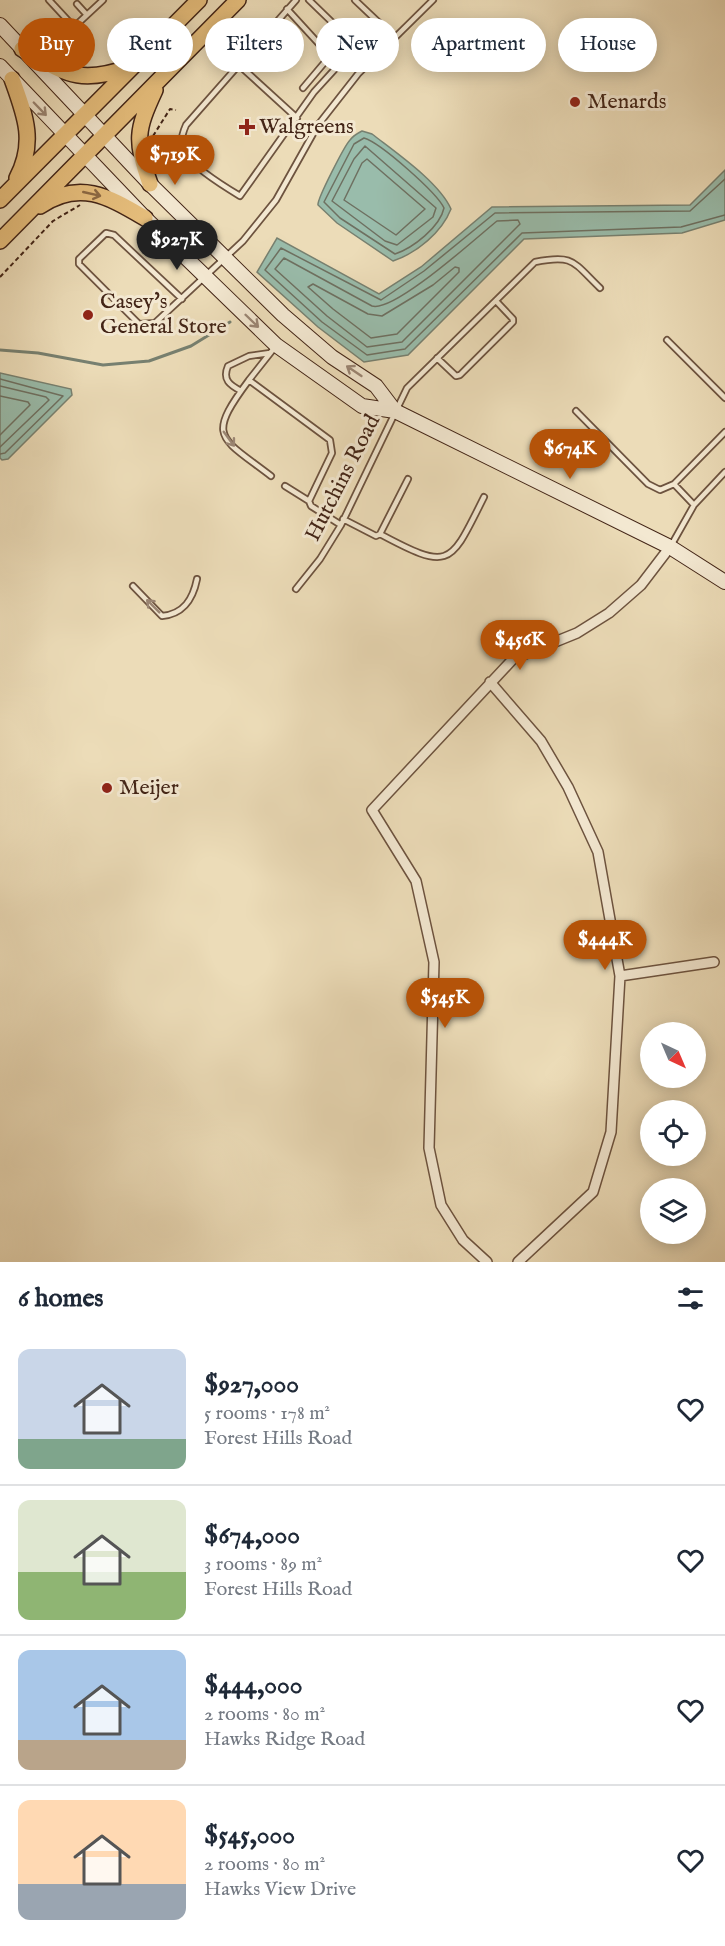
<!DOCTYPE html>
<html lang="en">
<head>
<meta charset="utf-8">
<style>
  body { margin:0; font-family:"IM FELL English",serif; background:#f2f2f3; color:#1f2937; height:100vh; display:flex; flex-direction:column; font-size:22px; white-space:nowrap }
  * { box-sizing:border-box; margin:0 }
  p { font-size:20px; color:#747a83 }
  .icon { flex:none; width:33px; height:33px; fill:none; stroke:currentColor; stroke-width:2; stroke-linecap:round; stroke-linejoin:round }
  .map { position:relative; height:1262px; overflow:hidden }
  .details { display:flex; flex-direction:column; background:#fff; flex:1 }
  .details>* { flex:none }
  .hud { position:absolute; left:18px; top:18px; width:690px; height:54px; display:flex; gap:12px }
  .needle { width:39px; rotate:136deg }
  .buttons { position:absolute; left:640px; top:1022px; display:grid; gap:12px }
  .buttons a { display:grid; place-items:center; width:66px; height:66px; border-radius:50%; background:#fff; box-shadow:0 3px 15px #0003; font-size:30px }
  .price { position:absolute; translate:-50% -51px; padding:0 14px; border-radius:21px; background:#b45309; color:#fff; font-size:20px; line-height:39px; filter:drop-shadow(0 2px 3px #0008) }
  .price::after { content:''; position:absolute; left:50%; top:36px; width:18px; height:14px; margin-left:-9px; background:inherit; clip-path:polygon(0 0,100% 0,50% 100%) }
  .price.active { background:#222; color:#fff }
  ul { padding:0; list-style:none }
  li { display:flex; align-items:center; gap:18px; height:150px; padding:0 18px }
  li+li { border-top:2px solid #e0e1e3 }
  li span { display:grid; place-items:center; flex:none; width:168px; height:120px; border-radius:12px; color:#555 }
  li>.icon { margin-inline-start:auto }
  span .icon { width:72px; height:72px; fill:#fffc; stroke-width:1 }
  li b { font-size:26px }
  h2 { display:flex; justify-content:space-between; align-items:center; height:72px; padding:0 18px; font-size:26px }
  .tag { padding:0 21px; border-radius:27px; background:#fff; box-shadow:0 3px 15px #0003; font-size:21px; line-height:54px }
  .tag.active { background:#b45309; color:#fff }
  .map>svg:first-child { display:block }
  .water { fill:#99bcab; stroke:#778070; stroke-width:1.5 }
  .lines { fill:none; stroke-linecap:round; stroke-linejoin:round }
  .shore { stroke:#6e7061; stroke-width:1.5 }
  .stream { stroke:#778070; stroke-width:3 }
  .lane-casing { stroke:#6d533f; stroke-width:8 }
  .street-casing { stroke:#6d533f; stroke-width:12 }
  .secondary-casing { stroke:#432517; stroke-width:16 }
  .primary-casing { stroke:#432517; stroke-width:18 }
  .path { stroke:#432517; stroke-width:2; stroke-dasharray:4.5 3; stroke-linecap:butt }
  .lane { stroke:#f3e8d1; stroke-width:4.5 }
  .street { stroke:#f3e8d1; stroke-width:9 }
  .secondary { stroke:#f3e8d1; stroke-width:14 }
  .primary { stroke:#e6be7c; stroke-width:15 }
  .oneway { stroke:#9b8674 }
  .oneway2 { stroke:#8c6a44 }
  .poi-dot { fill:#8f2418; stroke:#f3e8d1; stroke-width:2 }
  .labels { text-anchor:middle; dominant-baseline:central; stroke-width:6; stroke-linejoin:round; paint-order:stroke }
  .poi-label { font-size:22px; fill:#432517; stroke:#f3e8d1; text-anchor:start }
  .street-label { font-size:22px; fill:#432517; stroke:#f3e8d1 }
</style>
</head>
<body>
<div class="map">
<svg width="725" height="1262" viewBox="0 0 725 1262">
  <rect width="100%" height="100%" fill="#ecdcb8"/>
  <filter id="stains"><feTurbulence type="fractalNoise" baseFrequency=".00333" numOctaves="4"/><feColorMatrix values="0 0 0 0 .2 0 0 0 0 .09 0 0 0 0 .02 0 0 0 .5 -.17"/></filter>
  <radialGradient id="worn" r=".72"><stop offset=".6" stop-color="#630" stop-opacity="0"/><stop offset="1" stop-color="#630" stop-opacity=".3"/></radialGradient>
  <!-- water -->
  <path class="water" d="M 362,131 L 372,134 C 395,152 439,182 451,209 C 442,232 417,253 393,261 L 337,223 L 318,205 C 317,199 345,145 350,140 C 353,136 358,133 362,131 Z
    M 725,170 L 725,220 L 682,233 L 524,239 L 408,355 L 364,362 L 318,327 L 257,272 L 277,238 L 379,294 L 421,267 L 492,207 L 690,205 Z
    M 0,373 L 71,389 L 72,395 L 8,459 L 2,460 L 0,458 Z"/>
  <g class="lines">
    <!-- shore -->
    <path class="shore" d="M 364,138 C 381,143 437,193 444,208 C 440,227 413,248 395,254 L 340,218 L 324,202 L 354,144 Z
      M 365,146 L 436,208 L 433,217 L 397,245 L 385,241 L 332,201 L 354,159 Z
      M 367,159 L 425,209 L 396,235 L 344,200 L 362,163 Z
      M 725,179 L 690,211 L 495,213 L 424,271 L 381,300 L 281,248 L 265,270 L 322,322 L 367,355 L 405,349 L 522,233 L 681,227 L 725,215
      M 497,221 L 518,220 L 520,224 L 402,342 L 367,347 L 327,316 L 275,269 L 284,258 L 372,306 C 394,313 477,237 497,221 Z
      M 455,267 L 459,268 L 459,272 L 397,334 L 371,338 L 333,309 L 308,287 L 313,284 L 368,314 L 382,316 L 433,285 Z
      M 0,379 L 63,396 L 5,453 L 0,454
      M 0,386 L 46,397 L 49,400 L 0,447
      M 0,396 L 28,402 L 30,405 L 0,435"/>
    <!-- stream -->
    <path class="stream" d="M 0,350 L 38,353 L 103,365 L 149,361 L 191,346 L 230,322"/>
    <defs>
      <path id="lane" d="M 49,0 L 74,27 L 103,0
        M 296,0 L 186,125 C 182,134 179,145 185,154 C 195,168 225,187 240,196 L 314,92 L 356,46
        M 309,0 L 371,60
        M 355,0 L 394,37
        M 77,4 L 87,15
        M 287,9 L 330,56 L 303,88
        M 239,65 L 297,118
        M 182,299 L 114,235 L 106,233 L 79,259 L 79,264 L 139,324 L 155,323 L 243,241 L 276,200 L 318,125 L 358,74 L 433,0
        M 667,340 L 725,398
        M 275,347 L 249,380 L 330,440 L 332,453 L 309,501 L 311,506 L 341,525
        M 437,358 L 456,376 L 460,375 L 513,322 L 513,319 L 496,301
        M 249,380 C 206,438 219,436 271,476
        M 241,391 C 230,385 222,380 228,366 L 249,356 L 270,353
        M 576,411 L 648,484 L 660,490 L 674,484 L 694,505
        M 674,484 L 725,432
        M 285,486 L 309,501
        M 343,519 L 376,536 L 380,534 L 408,479
        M 380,534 C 451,572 450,565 484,497
        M 672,544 L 694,505 L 725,472
        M 133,586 L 162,616 C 184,614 193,599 197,579
        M 296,589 L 320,559 L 341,525 L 407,388 L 535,262 C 574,254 573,262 600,288"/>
      <path id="street" d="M 490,682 L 541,741 L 568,787 L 598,852 L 620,976 L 611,1132 L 593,1192 L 518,1262
        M 620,976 L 714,962
        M 487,1262 L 463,1240 L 441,1205 L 429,1148 L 434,962 L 416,881 L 372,810 L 513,659 L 577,633 L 609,613 L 641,585 L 670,547"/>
      <path id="secondary" d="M 0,25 L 150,184 L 283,315 L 332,357 L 376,386 L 395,411
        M 0,66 L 145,218 L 276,345 L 362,406 L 395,411 L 670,547 L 725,582"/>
      <path id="primary" d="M 22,49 C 67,74 79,85 130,67
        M 12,79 C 25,115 36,142 17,178
        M 150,184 C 135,140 136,131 155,90
        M 0,200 L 199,0
        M 40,206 C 80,179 109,197 145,218
        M 0,241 L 238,0"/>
    </defs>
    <!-- lane casing -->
    <use href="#lane" class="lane-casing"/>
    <!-- street casing -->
    <use href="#street" class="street-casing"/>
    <!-- secondary casing -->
    <use href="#secondary" class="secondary-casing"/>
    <!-- primary casing -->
    <use href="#primary" class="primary-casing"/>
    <!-- path -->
    <path class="path" d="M 153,136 L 170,109 L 176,110
      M 0,277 L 53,221 L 80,205"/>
    <!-- lane -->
    <use href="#lane" class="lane"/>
    <!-- street -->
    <use href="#street" class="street"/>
    <!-- secondary -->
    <use href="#secondary" class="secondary"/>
    <!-- primary -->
    <use href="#primary" class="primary"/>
  </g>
  <!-- one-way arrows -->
  <defs><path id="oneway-shaft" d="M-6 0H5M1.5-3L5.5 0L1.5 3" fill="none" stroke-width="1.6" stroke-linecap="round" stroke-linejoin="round" transform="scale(1.5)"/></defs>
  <g class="oneway">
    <use href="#oneway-shaft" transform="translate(40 109) rotate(46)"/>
    <use href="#oneway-shaft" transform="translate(252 321) rotate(44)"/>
    <use href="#oneway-shaft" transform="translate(354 371) rotate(-146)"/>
    <use href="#oneway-shaft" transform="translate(229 439) rotate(54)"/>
    <use href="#oneway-shaft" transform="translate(153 606) rotate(-135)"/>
  </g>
  <use class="oneway2" href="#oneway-shaft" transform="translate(92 194) rotate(13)"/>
  <!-- markers -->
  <g class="poi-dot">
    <circle cx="575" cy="102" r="6"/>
    <path d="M244 118h6v6h6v6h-6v6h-6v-6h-6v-6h6z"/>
    <circle cx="88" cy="315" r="6"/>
    <circle cx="107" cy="788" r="6"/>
  </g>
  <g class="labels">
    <!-- poi labels -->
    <g class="poi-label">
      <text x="587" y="102">Menards</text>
      <text x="259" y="127">Walgreens</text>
      <text x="100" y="302">Casey's<tspan x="100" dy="25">General Store</tspan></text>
      <text x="119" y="788">Meijer</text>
    </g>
    <!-- street labels -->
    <g class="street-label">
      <text transform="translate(343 478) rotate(-63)">Hutchins Road</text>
    </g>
  </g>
  <rect width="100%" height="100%" filter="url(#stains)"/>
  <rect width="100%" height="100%" fill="url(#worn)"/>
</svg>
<div class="buttons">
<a><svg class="needle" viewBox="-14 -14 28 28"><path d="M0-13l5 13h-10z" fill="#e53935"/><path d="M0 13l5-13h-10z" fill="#747a83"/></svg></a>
<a><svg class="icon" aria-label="locate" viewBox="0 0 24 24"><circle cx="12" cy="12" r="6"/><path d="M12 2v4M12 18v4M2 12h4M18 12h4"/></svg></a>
<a><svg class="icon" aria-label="layers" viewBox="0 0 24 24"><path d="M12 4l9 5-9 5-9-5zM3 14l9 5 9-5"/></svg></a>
</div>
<b class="price" style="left:175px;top:186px">$719K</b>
<b class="price active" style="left:177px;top:271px">$927K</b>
<b class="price" style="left:570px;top:480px">$674K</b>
<b class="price" style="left:520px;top:671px">$456K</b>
<b class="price" style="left:605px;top:971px">$444K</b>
<b class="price" style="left:445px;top:1029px">$545K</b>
<div class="hud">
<a class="tag active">Buy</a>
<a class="tag">Rent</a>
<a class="tag">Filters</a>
<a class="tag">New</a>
<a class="tag">Apartment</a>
<a class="tag">House</a>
</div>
</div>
<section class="details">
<h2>6 homes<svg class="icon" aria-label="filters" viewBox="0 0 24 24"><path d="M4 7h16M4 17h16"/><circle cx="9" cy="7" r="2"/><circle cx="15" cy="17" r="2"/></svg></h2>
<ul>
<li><span style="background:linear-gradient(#c9d6e8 75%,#7fa58c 0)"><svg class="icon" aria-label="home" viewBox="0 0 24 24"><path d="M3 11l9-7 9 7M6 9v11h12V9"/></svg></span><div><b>$927,000</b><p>5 rooms · 178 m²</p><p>Forest Hills Road</p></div><svg class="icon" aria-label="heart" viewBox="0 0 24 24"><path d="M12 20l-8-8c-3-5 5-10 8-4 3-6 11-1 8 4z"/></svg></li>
<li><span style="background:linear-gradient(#dfe7d0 60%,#8fb573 0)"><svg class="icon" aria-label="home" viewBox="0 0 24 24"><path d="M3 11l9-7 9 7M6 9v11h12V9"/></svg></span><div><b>$674,000</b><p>3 rooms · 89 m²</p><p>Forest Hills Road</p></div><svg class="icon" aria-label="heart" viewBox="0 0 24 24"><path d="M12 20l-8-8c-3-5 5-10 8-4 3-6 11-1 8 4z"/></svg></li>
<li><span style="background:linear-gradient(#a9c7e8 75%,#b9a48a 0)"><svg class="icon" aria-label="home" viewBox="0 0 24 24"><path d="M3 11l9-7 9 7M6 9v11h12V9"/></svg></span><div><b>$444,000</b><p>2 rooms · 80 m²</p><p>Hawks Ridge Road</p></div><svg class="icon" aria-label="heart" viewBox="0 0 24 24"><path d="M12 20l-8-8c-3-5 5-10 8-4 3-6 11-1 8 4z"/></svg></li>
<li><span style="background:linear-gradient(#ffd9b3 70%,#9aa5b1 0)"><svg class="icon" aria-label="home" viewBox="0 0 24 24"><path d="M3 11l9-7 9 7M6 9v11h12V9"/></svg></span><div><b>$545,000</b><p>2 rooms · 80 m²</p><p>Hawks View Drive</p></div><svg class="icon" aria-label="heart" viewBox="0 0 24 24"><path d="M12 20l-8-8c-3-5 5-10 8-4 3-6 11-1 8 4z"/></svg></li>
</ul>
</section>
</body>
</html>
